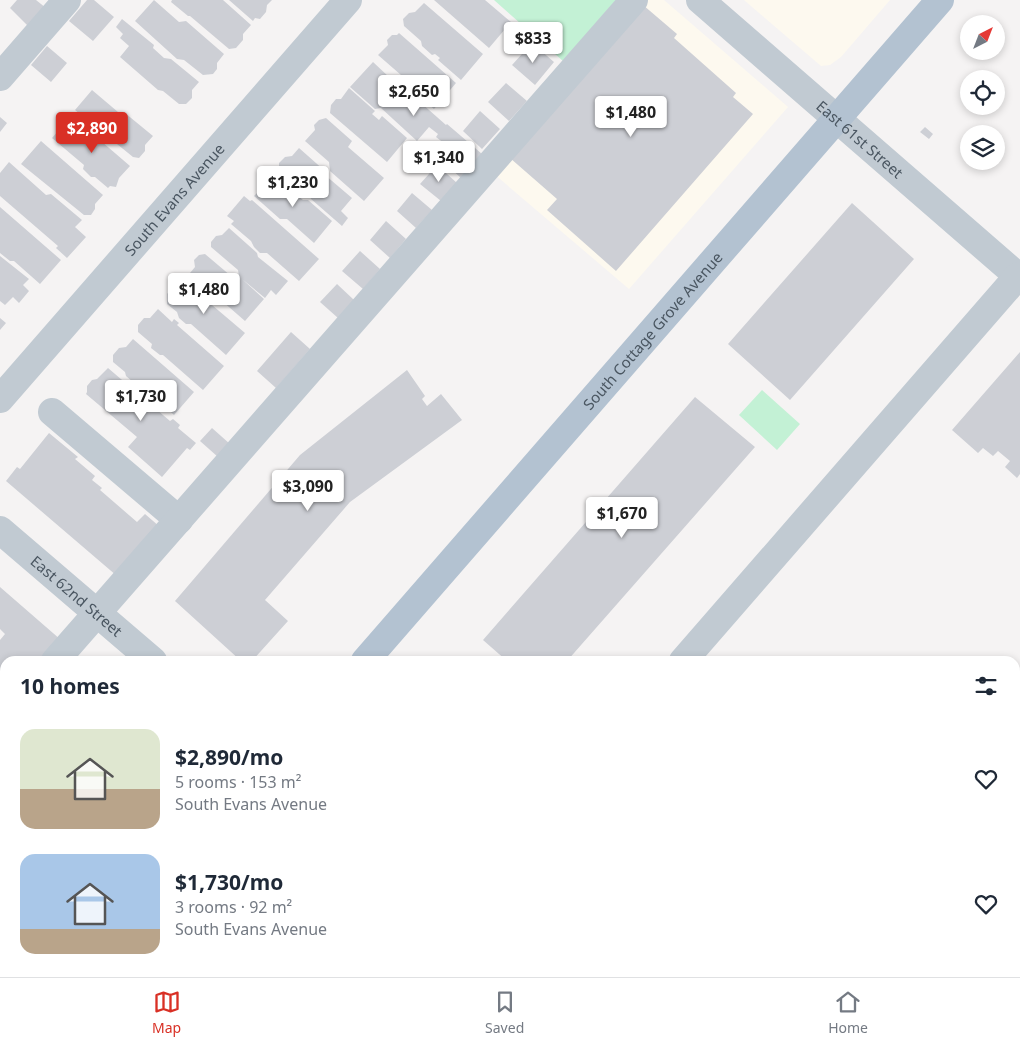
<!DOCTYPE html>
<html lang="en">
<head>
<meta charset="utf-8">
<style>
  body { margin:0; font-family:"Noto Sans",sans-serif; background:#f2f2f3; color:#1f2937; height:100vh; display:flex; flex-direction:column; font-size:19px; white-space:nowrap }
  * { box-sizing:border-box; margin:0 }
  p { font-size:16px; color:#747a83 }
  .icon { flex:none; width:28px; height:28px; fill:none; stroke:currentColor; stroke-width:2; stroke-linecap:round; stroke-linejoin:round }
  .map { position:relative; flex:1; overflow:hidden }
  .drawer { position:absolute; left:0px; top:656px; width:1020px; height:321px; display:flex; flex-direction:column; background:#fff; border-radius:15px 15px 0 0; box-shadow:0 2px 8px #0003 }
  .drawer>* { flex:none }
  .needle { width:32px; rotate:42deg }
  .buttons { position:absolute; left:960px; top:15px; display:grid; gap:10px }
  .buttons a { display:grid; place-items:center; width:45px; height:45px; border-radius:50%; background:#fff; box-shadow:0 2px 8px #0003; font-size:25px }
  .price { position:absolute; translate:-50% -42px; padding:0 11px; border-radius:5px; background:#fff; color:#222; font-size:16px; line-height:32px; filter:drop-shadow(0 1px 2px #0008) }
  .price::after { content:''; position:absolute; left:50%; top:30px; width:15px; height:11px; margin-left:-8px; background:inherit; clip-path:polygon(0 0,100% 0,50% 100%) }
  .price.active { background:#d93025; color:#fff }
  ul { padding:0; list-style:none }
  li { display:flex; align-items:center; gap:15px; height:125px; padding:0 20px }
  li span { display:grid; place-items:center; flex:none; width:140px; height:100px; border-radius:15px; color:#555 }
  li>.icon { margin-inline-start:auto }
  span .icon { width:60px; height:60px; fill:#fffc; stroke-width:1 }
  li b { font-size:21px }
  h2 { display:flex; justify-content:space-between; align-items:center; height:60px; padding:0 20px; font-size:21px }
  .tabs { display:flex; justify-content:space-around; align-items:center; height:70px; border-top:1px solid #e0e1e3; background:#fff; font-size:14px; color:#747a83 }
  .tabs a { display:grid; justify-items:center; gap:2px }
  .tabs .active { color:#d93025 }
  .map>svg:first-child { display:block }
  .commercial { fill:#fdf9ef }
  .green { fill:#c3f1d5 }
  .building { fill:#cdcfd5 }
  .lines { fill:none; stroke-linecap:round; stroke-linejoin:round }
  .minor { stroke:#c1cad2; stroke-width:28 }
  .major { stroke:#b3c2d1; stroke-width:28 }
  .labels { text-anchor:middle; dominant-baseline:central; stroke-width:4.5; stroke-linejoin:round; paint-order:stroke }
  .street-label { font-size:15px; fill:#4a5661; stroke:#fff }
</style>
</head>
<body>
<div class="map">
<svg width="1020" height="977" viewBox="0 0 1020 977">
  <rect width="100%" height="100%" fill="#f5f3f3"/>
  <!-- commercial -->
  <path class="commercial" d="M 634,0 L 664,0 L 788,107 L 629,289 L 487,168 Z
    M 744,0 L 890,0 L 841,57 L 830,65 L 821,66 Z"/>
  <!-- green -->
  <path class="green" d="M 494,0 L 616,0 L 563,61 Z
    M 762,390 L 800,424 L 777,450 L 739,415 Z
    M 5,751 L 5,876 L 0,872 L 0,757 Z
    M 169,973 L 388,972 L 388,973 L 384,977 L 165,977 Z"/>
  <!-- building -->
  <path class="building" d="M 17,0 L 36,0 L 46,8 L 29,27 L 10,8 Z
    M 87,0 L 94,0 L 114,17 L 93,41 L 69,21 Z
    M 154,0 L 179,22 L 186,21 L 224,54 L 217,63 L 217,69 L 213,74 L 203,75 L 184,60 L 177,59 L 135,21 Z
    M 172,0 L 223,0 L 251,25 L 243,34 L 243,40 L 236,48 L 229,49 L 190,16 L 188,16 L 171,2 Z
    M 229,0 L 272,0 L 267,5 L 266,12 L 260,19 L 255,18 L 253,21 Z
    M 434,0 L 485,0 L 511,22 L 489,48 Z
    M 424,3 L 483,54 L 461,80 L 438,60 L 440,58 L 435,54 L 432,55 L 422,46 L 421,41 L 404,26 L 403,19 L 409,13 L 415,12 Z
    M 643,5 L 677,34 L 674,38 L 736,93 L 733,97 L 753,114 L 616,271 L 547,210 L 557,199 L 510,158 Z
    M 122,19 L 154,45 L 153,48 L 164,58 L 171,59 L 199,82 L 192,90 L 192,98 L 186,104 L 179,104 L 163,91 L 158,90 L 120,57 L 129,46 L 120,38 L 123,34 L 116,27 Z
    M 399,33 L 456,83 L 434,109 L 399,78 L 401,75 L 378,55 L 388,45 L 387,40 L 392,35 L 397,35 Z
    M 532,43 L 554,62 L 535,85 L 512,65 Z
    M 47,46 L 67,63 L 51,82 L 31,65 Z
    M 373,62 L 389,77 L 396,77 L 401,81 L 403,87 L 446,125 L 447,124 L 482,154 L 461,178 L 436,155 L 445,144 L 436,137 L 438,134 L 429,127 L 417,141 L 381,108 L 375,109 L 350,87 Z
    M 506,83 L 527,101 L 509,121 L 488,102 Z
    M 349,88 L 375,111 L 372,114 L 379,120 L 382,116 L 407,138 L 387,162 L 330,113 L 331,105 L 336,99 L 341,99 Z
    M 92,90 L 118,112 L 125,113 L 153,136 L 145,145 L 145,151 L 139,158 L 133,157 L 75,110 Z
    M 480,111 L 500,129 L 482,149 L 463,131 Z
    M 0,117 L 7,123 L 0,132 Z
    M 326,118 L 352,141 L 348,147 L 384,178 L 364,201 L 330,171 L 329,162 L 305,141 L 315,130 L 314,125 L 319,120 Z
    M 66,122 L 75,130 L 80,123 L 130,166 L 119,178 L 116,187 L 110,186 L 108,188 L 95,177 L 91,177 L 83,169 L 84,165 L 52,138 Z
    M 925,127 L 933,134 L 929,139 L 920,132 Z
    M 41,141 L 103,195 L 95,204 L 95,209 L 91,215 L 84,215 L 21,164 Z
    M 299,148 L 325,171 L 325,175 L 352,198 L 341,211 L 348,218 L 342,226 L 311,199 L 309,193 L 280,167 L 279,168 L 279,163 L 285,157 L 292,156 Z
    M 9,162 L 46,195 L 51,194 L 82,220 L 75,227 L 86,237 L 67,258 L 56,248 L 58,246 L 0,196 L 0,173 Z
    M 437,165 L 457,183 L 441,201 L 420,184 Z
    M 273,174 L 303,200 L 308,200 L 332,221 L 314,243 L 287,219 L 280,219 L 254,196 L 262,188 L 262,182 L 267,176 Z
    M 412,193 L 432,210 L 416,228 L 397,211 Z
    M 244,196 L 250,201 L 252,200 L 319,259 L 299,281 L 267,253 L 260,253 L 254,247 L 251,241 L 231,224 L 234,221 L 227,216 Z
    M 852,203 L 914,259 L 790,400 L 728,344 Z
    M 0,207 L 61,260 L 40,284 L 14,261 L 10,261 L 0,253 Z
    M 386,221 L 406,239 L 390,258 L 370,240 Z
    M 229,228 L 257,253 L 258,257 L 288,281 L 276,295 L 271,290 L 265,298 L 242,279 L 264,299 L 245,321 L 190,273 L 195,267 L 194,260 L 199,255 L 205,254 L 231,276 L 239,276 L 238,270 L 211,247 L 211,242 L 216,236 L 222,235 Z
    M 360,251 L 380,269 L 363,289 L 342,271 Z
    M 0,256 L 29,279 L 23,285 L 29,291 L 19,303 L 13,297 L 5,305 L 0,301 Z
    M 187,277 L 210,297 L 212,305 L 245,333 L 226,355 L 191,324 L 186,324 L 179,318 L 177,312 L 167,304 L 167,294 L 173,286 L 179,286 Z
    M 337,284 L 354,300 L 338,318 L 320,302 Z
    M 158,309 L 172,322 L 174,319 L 179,323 L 177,325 L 224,366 L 203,390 L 163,355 L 160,355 L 151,348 L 152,344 L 138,332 L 138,325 L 144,318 L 150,318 Z
    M 0,318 L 6,323 L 0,330 Z
    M 291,332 L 310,349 L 276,388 L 257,371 Z
    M 133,339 L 194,392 L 174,415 L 153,395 L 148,395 L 126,376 L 125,372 L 113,362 L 113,355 L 119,348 L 126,347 Z
    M 1020,352 L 1020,474 L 1017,478 L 1005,467 L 1010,461 L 998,451 L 993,456 L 983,448 L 978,453 L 952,430 Z
    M 108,368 L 170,421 L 173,419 L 180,425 L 178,428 L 196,443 L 190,450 L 187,448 L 162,477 L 128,447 L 137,437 L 86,394 L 87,392 L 87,386 L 92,380 L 97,379 Z
    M 407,370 L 425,396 L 422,399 L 427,406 L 441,394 L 462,420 L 350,502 L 265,600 L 288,621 L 252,661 L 241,661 L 175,601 L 300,455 Z
    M 695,397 L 755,447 L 567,661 L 507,661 L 483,640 Z
    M 212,428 L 230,444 L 218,457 L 200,441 Z
    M 49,433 L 78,457 L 75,459 L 95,476 L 92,480 L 102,488 L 100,490 L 137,522 L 145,514 L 160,527 L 117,576 L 6,481 L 17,467 L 20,469 Z
    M 0,587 L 61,640 L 42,661 L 5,661 L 5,688 L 0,683 L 0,640 L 5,634 L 0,629 Z
    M 1020,891 L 1020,933 L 1015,928 L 1015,896 Z
    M 1015,930 L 1019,933 L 1020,939 L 1020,977 L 971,977 L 966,972 L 1015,972 Z
    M 649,972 L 758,972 L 754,977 L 654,977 Z"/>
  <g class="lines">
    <!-- minor -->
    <g class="minor">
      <path id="s1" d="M 700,0 L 1020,278"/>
      <path d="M 0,77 L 67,0"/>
      <path id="s2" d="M 0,399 L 348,0"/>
      <path d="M 52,412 L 179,520"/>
      <path id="s3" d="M 0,530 L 153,661"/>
      <path d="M 55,661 L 634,0"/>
      <path d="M 683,661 L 1018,276"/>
      <path d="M 0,725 L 5,719"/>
      <path d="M 1015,787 L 1020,782"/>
      <path d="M 521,972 L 526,977"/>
      <path d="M 408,977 L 412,972"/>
      <path d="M 850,977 L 854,972"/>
    </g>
    <!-- major -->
    <g class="major">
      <path id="s4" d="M 365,661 L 940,0"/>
      <path d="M 92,977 L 95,972"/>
    </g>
  </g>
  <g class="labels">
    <!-- street labels -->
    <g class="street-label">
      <text stroke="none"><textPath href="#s1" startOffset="212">East 61st Street</textPath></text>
      <text stroke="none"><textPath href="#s2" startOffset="265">South Evans Avenue</textPath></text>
      <text stroke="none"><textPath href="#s4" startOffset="438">South Cottage Grove Avenue</textPath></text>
      <text stroke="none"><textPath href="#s3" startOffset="101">East 62nd Street</textPath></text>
    </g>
  </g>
</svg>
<div class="buttons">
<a><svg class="needle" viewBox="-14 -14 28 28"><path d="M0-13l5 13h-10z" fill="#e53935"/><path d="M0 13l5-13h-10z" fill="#747a83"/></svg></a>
<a><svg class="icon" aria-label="locate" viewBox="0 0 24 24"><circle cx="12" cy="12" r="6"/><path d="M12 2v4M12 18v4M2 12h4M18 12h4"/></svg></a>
<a><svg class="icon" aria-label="layers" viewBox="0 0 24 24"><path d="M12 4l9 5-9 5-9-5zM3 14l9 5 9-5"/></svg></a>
</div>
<b class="price" style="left:533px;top:64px">$833</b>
<b class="price" style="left:414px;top:117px">$2,650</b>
<b class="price" style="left:631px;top:138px">$1,480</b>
<b class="price active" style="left:92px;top:154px">$2,890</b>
<b class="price" style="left:439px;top:183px">$1,340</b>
<b class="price" style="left:293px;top:208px">$1,230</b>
<b class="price" style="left:204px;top:315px">$1,480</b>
<b class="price" style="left:141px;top:422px">$1,730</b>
<b class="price" style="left:308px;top:512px">$3,090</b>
<b class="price" style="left:622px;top:539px">$1,670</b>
<section class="drawer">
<h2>10 homes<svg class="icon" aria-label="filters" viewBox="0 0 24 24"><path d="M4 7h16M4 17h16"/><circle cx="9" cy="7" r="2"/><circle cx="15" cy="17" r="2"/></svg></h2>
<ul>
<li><span style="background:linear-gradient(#dfe7d0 60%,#b9a48a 0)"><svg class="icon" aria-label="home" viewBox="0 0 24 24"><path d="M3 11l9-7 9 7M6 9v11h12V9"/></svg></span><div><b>$2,890/mo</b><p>5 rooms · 153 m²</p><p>South Evans Avenue</p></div><svg class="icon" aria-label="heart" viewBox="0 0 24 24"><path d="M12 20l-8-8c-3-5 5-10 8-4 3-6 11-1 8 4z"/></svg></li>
<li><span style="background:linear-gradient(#a9c7e8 75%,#b9a48a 0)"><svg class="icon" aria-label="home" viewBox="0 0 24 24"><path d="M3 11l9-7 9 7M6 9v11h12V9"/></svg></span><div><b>$1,730/mo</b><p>3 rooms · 92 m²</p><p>South Evans Avenue</p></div><svg class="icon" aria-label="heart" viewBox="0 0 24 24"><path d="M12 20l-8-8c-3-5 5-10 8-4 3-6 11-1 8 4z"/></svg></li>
</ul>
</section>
</div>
<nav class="tabs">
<a class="active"><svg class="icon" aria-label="map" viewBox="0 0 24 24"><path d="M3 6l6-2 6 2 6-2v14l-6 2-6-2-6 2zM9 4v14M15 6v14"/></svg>Map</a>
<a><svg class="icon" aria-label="saved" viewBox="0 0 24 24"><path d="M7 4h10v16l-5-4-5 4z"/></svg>Saved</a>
<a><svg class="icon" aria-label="home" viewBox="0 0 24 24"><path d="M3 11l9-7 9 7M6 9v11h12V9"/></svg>Home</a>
</nav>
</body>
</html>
